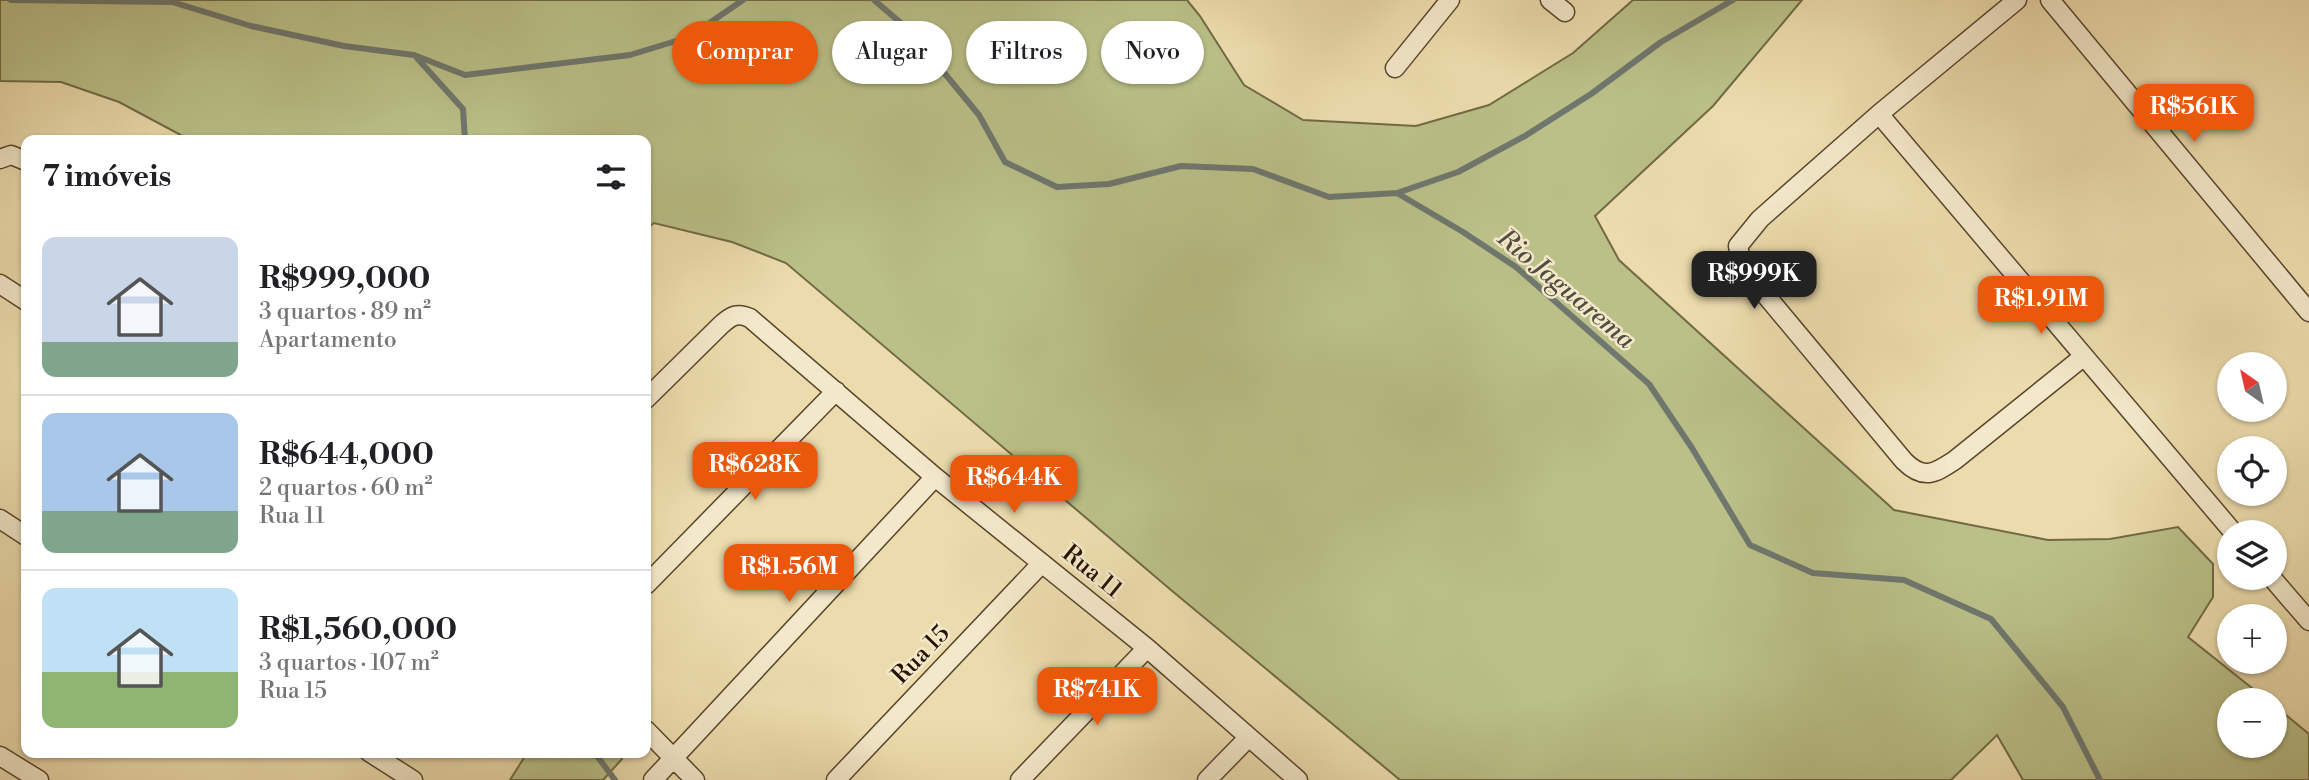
<!DOCTYPE html>
<html lang="pt">
<head>
<meta charset="utf-8">
<style>
  body { margin:0; font-family:"Libre Bodoni",serif; background:#f2f2f2; color:#202124; height:100vh; display:flex; flex-direction:column; font-size:26px; white-space:nowrap }
  * { box-sizing:border-box; margin:0 }
  p { font-size:23px; color:#757577 }
  .icon { flex:none; width:38px; height:38px; fill:none; stroke:currentColor; stroke-width:2; stroke-linecap:round; stroke-linejoin:round }
  .map { position:relative; flex:1; overflow:hidden }
  .sheet { position:absolute; left:21px; top:135px; width:630px; height:623px; display:flex; flex-direction:column; background:#fff; border-radius:14px; box-shadow:0 2px 5px #0004 }
  .sheet>* { flex:none }
  .guide { position:absolute; left:672px; top:21px; width:665px; height:63px; display:flex; gap:14px }
  .needle { width:46px; rotate:326deg }
  .controls { position:absolute; left:2217px; top:352px; display:grid; gap:14px }
  .controls a { display:grid; place-items:center; width:70px; height:70px; border-radius:50%; background:#fff; box-shadow:0 2px 5px #0004; font-size:35px }
  .price { position:absolute; translate:-50% -60px; padding:0 16px; border-radius:14px; background:#ea580c; color:#fff; font-size:23px; line-height:46px; filter:drop-shadow(0 2px 4px #0008) }
  .price::after { content:''; position:absolute; left:50%; top:42px; width:21px; height:16px; margin-left:-10px; background:inherit; clip-path:polygon(0 0,100% 0,50% 100%) }
  .price.current { background:#222; color:#fff }
  ul { padding:0; list-style:none }
  li { display:flex; align-items:center; gap:21px; height:175px; padding:0 21px }
  li+li { border-top:2px solid #e0e0e0 }
  li span { display:grid; place-items:center; flex:none; width:196px; height:140px; border-radius:14px; color:#555 }
  li>.icon { margin-inline-start:auto }
  span .icon { width:84px; height:84px; fill:#fffc; stroke-width:1 }
  li b { font-size:30px }
  h2 { display:flex; justify-content:space-between; align-items:center; height:84px; padding:0 21px; font-size:30px }
  .pill { padding:0 24px; border-radius:32px; background:#fff; box-shadow:0 2px 5px #0004; font-size:24px; line-height:63px }
  .pill.current { background:#ea580c; color:#fff }
  .map>svg:first-child { display:block }
  .green { fill:#bac088; stroke:#716a44; stroke-width:2 }
  .lines { fill:none; stroke-linecap:round; stroke-linejoin:round }
  .stream { stroke:#6f776e; stroke-width:6 }
  .minor-casing { stroke:#59452c; stroke-width:21 }
  .minor { stroke:#f3e8ca; stroke-width:18 }
  .labels { text-anchor:middle; dominant-baseline:central; stroke-width:5; stroke-linejoin:round; paint-order:stroke }
  .street-label { font-size:24px; fill:#281301; stroke:#f3e8ca }
  .water-label { font-size:26px; font-style:italic; fill:#514d40; stroke:#f3e8ca }
</style>
</head>
<body>
<div class="map">
<svg width="2309" height="780" viewBox="0 0 2309 780">
  <rect width="100%" height="100%" fill="#ecdcad"/>
  <filter id="stains"><feTurbulence type="fractalNoise" baseFrequency=".00286" numOctaves="4"/><feColorMatrix values="0 0 0 0 .2 0 0 0 0 .09 0 0 0 0 .02 0 0 0 .5 -.17"/></filter>
  <radialGradient id="worn" r=".72"><stop offset=".6" stop-color="#630" stop-opacity="0"/><stop offset="1" stop-color="#630" stop-opacity=".3"/></radialGradient>
  <!-- green -->
  <path class="green" d="M 0,0 L 1187,0 L 1200,16 L 1244,85 L 1303,120 L 1416,126 L 1489,105 L 1573,53 L 1633,0 L 1802,0 L 1713,106 L 1595,216 L 1619,260 L 1894,510 L 2048,540 L 2110,539 L 2178,527 L 2213,564 L 2213,597 L 2188,637 L 2267,700 L 2230,700 L 2230,746 L 2275,746 L 2275,706 L 2309,734 L 2309,780 L 2023,780 L 1997,735 L 1951,780 L 1400,780 L 1171,590 L 786,263 L 732,242 L 654,223 L 646,229 L 646,140 L 190,140 L 119,102 L 61,82 L 0,81 Z
    M 527,753 L 619,753 L 622,759 L 603,780 L 510,780 Z"/>
  <g class="lines">
    <!-- stream -->
    <path class="stream" d="M 11,0 L 172,2 L 251,26 L 344,46 L 414,55 L 465,75 L 630,55 L 689,37 L 743,0
      M 874,0 L 908,29 L 979,115 L 1005,162 L 1057,187 L 1109,184 L 1181,166 L 1253,169 L 1329,197 L 1397,193 L 1463,232 L 1516,267 L 1649,384 L 1692,448 L 1750,545 L 1813,573 L 1904,580 L 1991,619 L 2063,707 L 2100,780
      M 417,58 L 463,109 L 465,140
      M 1397,193 L 1458,172 L 1525,136 L 1591,94 L 1661,42 L 1733,0
      M 594,752 L 615,780"/>
    <defs>
      <path id="minor" d="M 1550,0 L 1565,12
        M 2017,0 L 1879,114 L 1760,219 L 1738,246 L 1743,268 L 1904,461 C 1924,481 1935,473 1955,460 L 2083,357
        M 2050,0 L 2309,312
        M 1395,68 L 1450,0
        M 1879,114 L 2233,532
        M 0,159 L 11,155 L 26,161
        M 0,284 L 26,301
        M 646,399 L 721,325 C 731,316 737,312 750,318 L 935,477 L 1147,648 L 1298,780
        M 0,519 L 26,536
        M 2272,578 L 2309,621
        M 646,585 L 836,391
        M 646,730 L 695,780
        M 369,752 L 413,780
        M 0,756 L 39,780
        M 653,780 L 935,477
        M 836,780 L 1042,563
        M 1020,780 L 1147,648
        M 1207,780 L 1249,737"/>
    </defs>
    <!-- minor casing -->
    <use href="#minor" class="minor-casing"/>
    <!-- minor -->
    <use href="#minor" class="minor"/>
  </g>
  <g class="labels">
    <!-- street labels -->
    <g class="street-label">
      <text transform="translate(1092 572) rotate(39)">Rua 11</text>
      <text transform="translate(921 655) rotate(-46)">Rua 15</text>
    </g>
    <!-- water labels -->
    <g class="water-label">
      <text transform="translate(1566 289) rotate(40)">Rio Jaguarema</text>
    </g>
  </g>
  <rect width="100%" height="100%" filter="url(#stains)"/>
  <rect width="100%" height="100%" fill="url(#worn)"/>
</svg>
<div class="controls">
<a><svg class="needle" viewBox="-14 -14 28 28"><path d="M0-13l5 13h-10z" fill="#e53935"/><path d="M0 13l5-13h-10z" fill="#757577"/></svg></a>
<a><svg class="icon" aria-label="locate" viewBox="0 0 24 24"><circle cx="12" cy="12" r="6"/><path d="M12 2v4M12 18v4M2 12h4M18 12h4"/></svg></a>
<a><svg class="icon" aria-label="layers" viewBox="0 0 24 24"><path d="M12 4l9 5-9 5-9-5zM3 14l9 5 9-5"/></svg></a>
<a>+</a>
<a>−</a>
</div>
<b class="price" style="left:2194px;top:144px">R$561K</b>
<b class="price current" style="left:1754px;top:311px">R$999K</b>
<b class="price" style="left:2041px;top:336px">R$1.91M</b>
<b class="price" style="left:755px;top:502px">R$628K</b>
<b class="price" style="left:1014px;top:515px">R$644K</b>
<b class="price" style="left:789px;top:604px">R$1.56M</b>
<b class="price" style="left:1097px;top:727px">R$741K</b>
<div class="guide">
<a class="pill current">Comprar</a>
<a class="pill">Alugar</a>
<a class="pill">Filtros</a>
<a class="pill">Novo</a>
</div>
<section class="sheet">
<h2>7 imóveis<svg class="icon" aria-label="filters" viewBox="0 0 24 24"><path d="M4 7h16M4 17h16"/><circle cx="9" cy="7" r="2"/><circle cx="15" cy="17" r="2"/></svg></h2>
<ul>
<li><span style="background:linear-gradient(#c9d6e8 75%,#7fa58c 0)"><svg class="icon" aria-label="home" viewBox="0 0 24 24"><path d="M3 11l9-7 9 7M6 9v11h12V9"/></svg></span><div><b>R$999,000</b><p>3 quartos · 89 m²</p><p>Apartamento</p></div></li>
<li><span style="background:linear-gradient(#a9c7e8 70%,#7fa58c 0)"><svg class="icon" aria-label="home" viewBox="0 0 24 24"><path d="M3 11l9-7 9 7M6 9v11h12V9"/></svg></span><div><b>R$644,000</b><p>2 quartos · 60 m²</p><p>Rua 11</p></div></li>
<li><span style="background:linear-gradient(#bfe0f5 60%,#8fb573 0)"><svg class="icon" aria-label="home" viewBox="0 0 24 24"><path d="M3 11l9-7 9 7M6 9v11h12V9"/></svg></span><div><b>R$1,560,000</b><p>3 quartos · 107 m²</p><p>Rua 15</p></div></li>
</ul>
</section>
</div>
</body>
</html>
